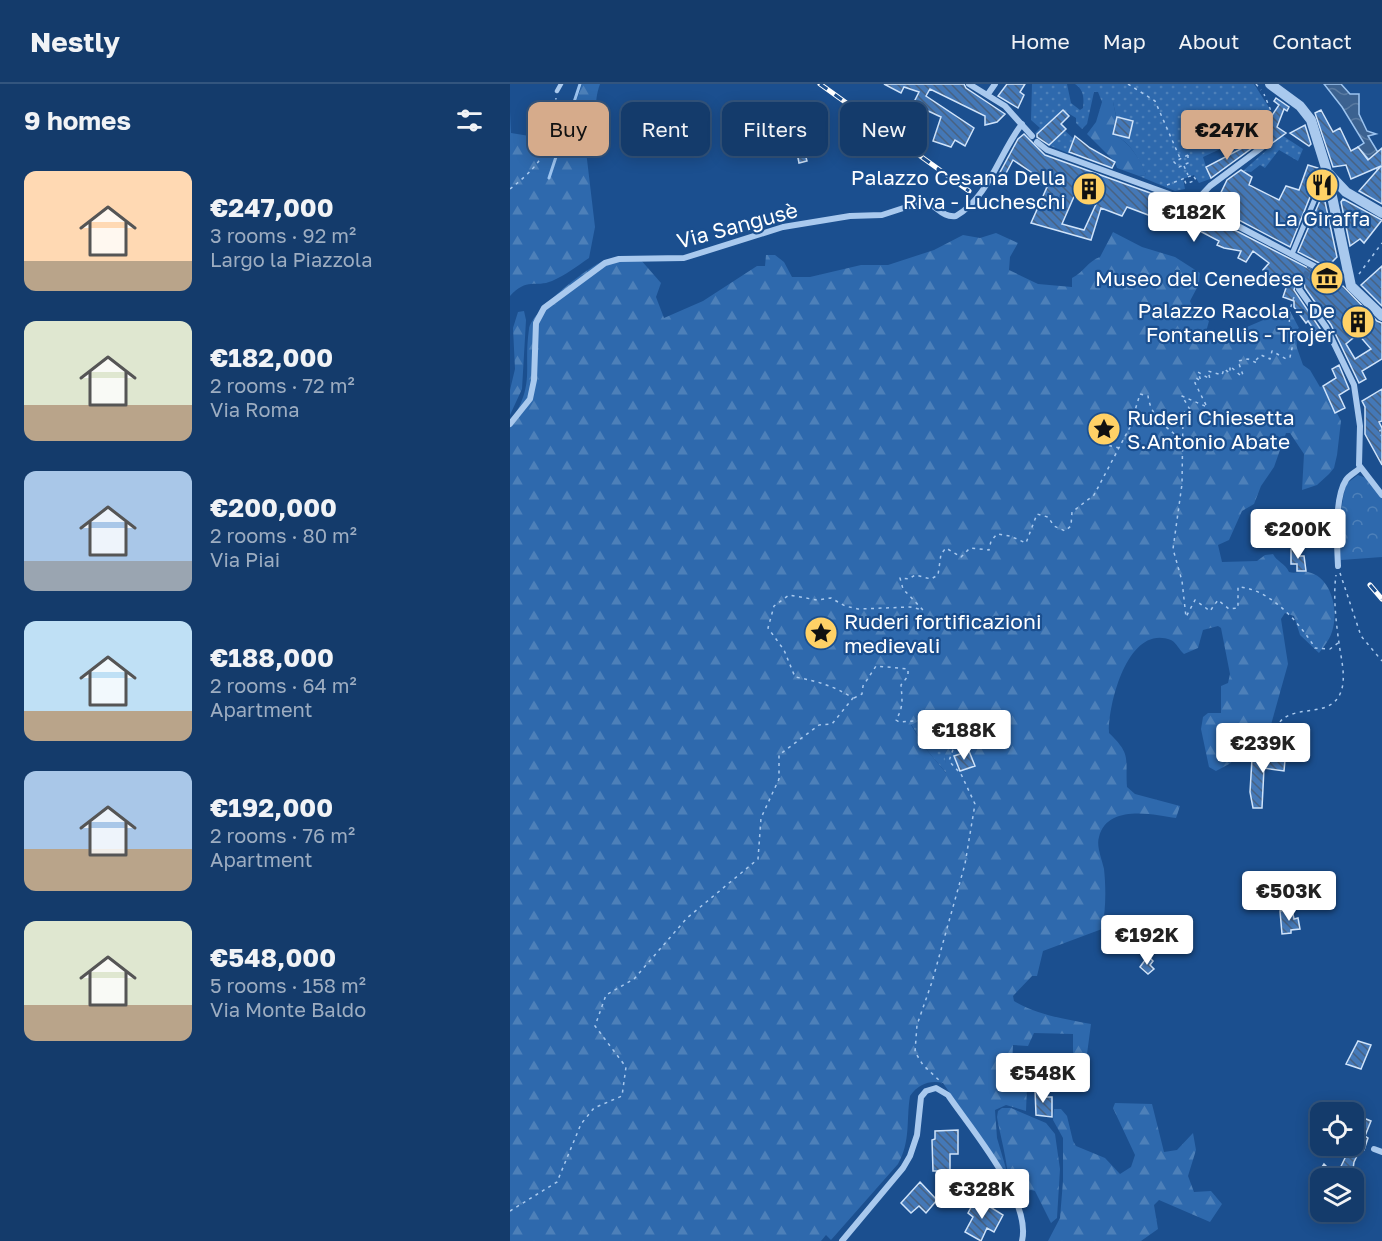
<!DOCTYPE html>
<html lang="en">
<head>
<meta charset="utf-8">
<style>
  body { margin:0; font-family:"Golos Text",sans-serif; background:#214673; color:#f1f3f6; height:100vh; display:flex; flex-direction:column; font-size:22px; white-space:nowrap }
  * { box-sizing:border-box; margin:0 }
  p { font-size:20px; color:#9dadc1 }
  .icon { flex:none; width:33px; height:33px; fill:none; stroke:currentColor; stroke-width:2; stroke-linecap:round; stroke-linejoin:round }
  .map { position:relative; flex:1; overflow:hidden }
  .side { display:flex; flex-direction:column; background:#143b6b; width:510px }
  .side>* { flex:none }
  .top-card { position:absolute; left:18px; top:18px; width:570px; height:54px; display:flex; gap:12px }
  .fabs { position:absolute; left:800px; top:1018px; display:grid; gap:12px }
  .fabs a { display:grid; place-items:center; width:54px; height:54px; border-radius:12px; background:#143b6b; box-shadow:0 3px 15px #0003,0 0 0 2px #33557e; font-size:30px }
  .price { position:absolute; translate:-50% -51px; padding:0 14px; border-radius:6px; background:#fff; color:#222; font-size:20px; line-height:39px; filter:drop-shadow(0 2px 3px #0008) }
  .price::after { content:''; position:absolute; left:50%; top:36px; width:18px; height:14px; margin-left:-9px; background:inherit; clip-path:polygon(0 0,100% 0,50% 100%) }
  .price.active { background:#d6ab8b; color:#111 }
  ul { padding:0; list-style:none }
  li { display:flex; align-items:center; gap:18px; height:150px; padding:0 24px }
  li span { display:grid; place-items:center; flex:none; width:168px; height:120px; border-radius:12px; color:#555 }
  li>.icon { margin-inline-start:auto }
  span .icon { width:72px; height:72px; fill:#fffc; stroke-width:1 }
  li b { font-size:26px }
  h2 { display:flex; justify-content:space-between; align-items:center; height:72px; padding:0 24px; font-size:26px }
  .chip { padding:0 21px; border-radius:12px; background:#143b6b; box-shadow:0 3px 15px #0003,0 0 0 2px #33557e; font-size:21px; line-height:54px }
  .chip.active { background:#d6ab8b; color:#111 }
  header { display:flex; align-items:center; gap:36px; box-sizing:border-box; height:84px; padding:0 30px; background:#143b6b; border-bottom:2px solid #33557e }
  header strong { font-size:28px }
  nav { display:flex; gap:33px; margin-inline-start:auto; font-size:21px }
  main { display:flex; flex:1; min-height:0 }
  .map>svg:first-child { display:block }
  .grass { fill:url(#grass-dots) }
  .forest { fill:url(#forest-firs); fill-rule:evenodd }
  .park { fill:url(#park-crowns) }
  .water { fill:url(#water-waves); stroke:#9cc4f0; stroke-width:1.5 }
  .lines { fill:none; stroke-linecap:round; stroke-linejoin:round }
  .stream { stroke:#9cc4f0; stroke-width:3 }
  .building { fill:url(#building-back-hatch); stroke:#cfe3fa; stroke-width:1.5; fill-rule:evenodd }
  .minor-tunnel { stroke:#3d69a0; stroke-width:6; stroke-dasharray:6 3; stroke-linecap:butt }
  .path { stroke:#a9c9ee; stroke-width:1.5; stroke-dasharray:3 4.5; stroke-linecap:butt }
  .service { stroke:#a9c9ee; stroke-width:4.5 }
  .pedestrian { stroke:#a9c9ee; stroke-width:5 }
  .minor { stroke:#a9c9ee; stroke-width:6 }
  .tertiary { stroke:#a9c9ee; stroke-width:10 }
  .rail-casing { stroke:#fff; stroke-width:5 }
  .rail { stroke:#1b4f8f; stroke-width:3; stroke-dasharray:9; stroke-linecap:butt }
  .labels { text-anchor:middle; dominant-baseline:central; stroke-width:4.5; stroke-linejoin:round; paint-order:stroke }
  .poi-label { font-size:21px; fill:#fff; stroke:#1b4f8f; text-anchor:end }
  .street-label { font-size:21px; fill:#fff; stroke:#1b4f8f }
</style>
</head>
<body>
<header>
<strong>Nestly</strong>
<nav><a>Home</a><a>Map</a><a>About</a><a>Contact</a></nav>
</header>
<main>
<section class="side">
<h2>9 homes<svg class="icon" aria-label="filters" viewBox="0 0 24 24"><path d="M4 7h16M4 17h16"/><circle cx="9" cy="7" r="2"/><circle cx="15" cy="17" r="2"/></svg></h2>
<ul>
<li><span style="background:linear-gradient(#ffd9b3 75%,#b9a48a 0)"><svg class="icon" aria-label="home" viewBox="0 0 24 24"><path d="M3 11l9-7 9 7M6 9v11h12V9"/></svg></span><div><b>€247,000</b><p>3 rooms · 92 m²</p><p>Largo la Piazzola</p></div></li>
<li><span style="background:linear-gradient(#dfe7d0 70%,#b9a48a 0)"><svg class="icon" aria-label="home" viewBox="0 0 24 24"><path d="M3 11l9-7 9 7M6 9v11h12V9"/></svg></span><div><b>€182,000</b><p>2 rooms · 72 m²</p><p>Via Roma</p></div></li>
<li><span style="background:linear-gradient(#a9c7e8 75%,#9aa5b1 0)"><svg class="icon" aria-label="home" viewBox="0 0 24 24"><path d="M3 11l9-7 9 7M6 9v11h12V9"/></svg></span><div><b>€200,000</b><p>2 rooms · 80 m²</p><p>Via Piai</p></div></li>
<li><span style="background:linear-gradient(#bfe0f5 75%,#b9a48a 0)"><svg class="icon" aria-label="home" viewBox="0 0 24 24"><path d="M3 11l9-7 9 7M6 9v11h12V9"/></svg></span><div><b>€188,000</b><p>2 rooms · 64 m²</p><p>Apartment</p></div></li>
<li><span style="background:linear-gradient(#a9c7e8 65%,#b9a48a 0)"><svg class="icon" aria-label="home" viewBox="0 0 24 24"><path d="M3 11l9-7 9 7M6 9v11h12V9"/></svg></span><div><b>€192,000</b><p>2 rooms · 76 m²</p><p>Apartment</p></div></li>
<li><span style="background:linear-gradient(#dfe7d0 70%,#b9a48a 0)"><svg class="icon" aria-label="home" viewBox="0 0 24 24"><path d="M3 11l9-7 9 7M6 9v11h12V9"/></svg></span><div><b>€548,000</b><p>5 rooms · 158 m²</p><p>Via Monte Baldo</p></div></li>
</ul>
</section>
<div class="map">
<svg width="872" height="1157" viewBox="0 0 872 1157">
  <defs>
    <pattern id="grass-dots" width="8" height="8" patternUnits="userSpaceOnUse" patternTransform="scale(1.5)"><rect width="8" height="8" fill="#2e69ad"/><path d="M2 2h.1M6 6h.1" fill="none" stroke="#4d80b9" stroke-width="1.8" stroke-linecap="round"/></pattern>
    <pattern id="forest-firs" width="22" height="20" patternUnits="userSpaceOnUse" patternTransform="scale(1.5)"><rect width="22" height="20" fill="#2e69ad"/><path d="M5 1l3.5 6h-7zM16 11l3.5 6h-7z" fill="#4d80b9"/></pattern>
    <pattern id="park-crowns" width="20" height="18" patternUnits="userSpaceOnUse" patternTransform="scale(1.5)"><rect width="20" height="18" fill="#2e69ad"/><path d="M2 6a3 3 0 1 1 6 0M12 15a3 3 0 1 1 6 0" fill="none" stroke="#4d80b9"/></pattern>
    <pattern id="water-waves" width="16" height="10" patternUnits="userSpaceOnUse" patternTransform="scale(1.5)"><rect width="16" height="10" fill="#3c6290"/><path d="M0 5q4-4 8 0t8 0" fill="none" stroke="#597aa1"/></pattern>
    <pattern id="building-back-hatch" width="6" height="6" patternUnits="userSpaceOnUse" patternTransform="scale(1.5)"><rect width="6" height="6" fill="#4478b7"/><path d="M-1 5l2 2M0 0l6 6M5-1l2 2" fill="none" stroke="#486282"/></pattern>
  </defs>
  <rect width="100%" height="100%" fill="#1b4f8f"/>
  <!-- grass -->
  <path class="grass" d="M 522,0 L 557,0 L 561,19 L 570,26 L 573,24 C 574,14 574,6 565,0 L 744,0 L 760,25 L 751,34 L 755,38 L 752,44 L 753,59 L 744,68 L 740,60 L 722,68 L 719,61 L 693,73 L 700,95 L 689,99 L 684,91 L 673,95 L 675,105 L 665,107 L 629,92 L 636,91 C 630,76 618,54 602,51 L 606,32 L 603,18 L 592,18 L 588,8 L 584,8 L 577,40 L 572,45 L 566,39 L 566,34 L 553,26 L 527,50 L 525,49 L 530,44 L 521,36 Z
    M 554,46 L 564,55 L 558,69 L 538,61 Z
    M 770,50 L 793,65 L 788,77 L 769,66 L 755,84 L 750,81 L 741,88 L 733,87 L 769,55 Z
    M 422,630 L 429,639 L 454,635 L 435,670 L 437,690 L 416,665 L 401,640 Z"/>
  <!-- forest -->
  <path class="forest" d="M 72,0 L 90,0 C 80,27 94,41 76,67 L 85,143 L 79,174 C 67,182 56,191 42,197 C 25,204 17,193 0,212 L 0,28 L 1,49 L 44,56 L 55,51 Z
    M 592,18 L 603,18 L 606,32 L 602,51 C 617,54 632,77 636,91 L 629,92 L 607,84 L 605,78 L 577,50 L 586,38 Z
    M 603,148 L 632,163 L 665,173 L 690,189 L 689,200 L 680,217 L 683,225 L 699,237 L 694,255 L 717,260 L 737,243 L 779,225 L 789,244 L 786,246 L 787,264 L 793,281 L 800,286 L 810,303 L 813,302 L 831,337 L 827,371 L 824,384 L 819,390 L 807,401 L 792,406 L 794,370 L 780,349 L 776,349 L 764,383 L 751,402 L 744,420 L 732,427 L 719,456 L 708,461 L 712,478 L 747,477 L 755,471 L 763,470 C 767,478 775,479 779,488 C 785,490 791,487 798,488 C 821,493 828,524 823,544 C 821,554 815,561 809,569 L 790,551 L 784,532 L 775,529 L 771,535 L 778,580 L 757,655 L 736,649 L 732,652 L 721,679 L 706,687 L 699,683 L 691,645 L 693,633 L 698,629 L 711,629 L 711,602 L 718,599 L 720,590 L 711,544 L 708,542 L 693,546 L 688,564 L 674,570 C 669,566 667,559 661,556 C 618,539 598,620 599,649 C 622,671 615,674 617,703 L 625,710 L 670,722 L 666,734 C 643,730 597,720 589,753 C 586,762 592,775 594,785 C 596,804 596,825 592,845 L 533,867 L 527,892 L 522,892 L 503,912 L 504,917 C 527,931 555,935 581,940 L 577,970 L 563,972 L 563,950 L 524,949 L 518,962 L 503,961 L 501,1002 L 517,1003 L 516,1027 L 496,1021 L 485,1026 L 487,1054 L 497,1088 L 495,1091 L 433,999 C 420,996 408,1000 400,1012 C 396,1036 401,1057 388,1080 L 321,1156 L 316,1151 L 311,1157 L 0,1157 L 0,339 C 26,299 13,287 19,245 C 22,227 75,185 93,177 C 103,173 119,176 130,175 L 151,199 L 146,213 L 154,234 L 193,217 L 247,182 L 255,182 L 256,171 L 265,171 L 274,178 L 282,193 L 300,193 L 351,181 L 378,181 L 424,166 L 453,151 L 470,154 L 486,149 L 508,159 L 500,173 L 499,186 L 528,200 L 562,203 L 562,194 C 574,188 578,177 590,173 ZM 422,630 L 429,639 L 454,635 L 435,670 L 436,689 L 416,665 L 401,641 Z
    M 14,227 L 16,236 L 12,305 L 0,331 L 0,306 L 5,285 L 3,244 L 8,228 Z
    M 605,1019 L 642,1020 L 654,1068 L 667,1066 L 683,1049 L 686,1066 L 678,1092 L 684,1108 L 701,1107 L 712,1120 L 700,1138 L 649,1116 L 644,1121 L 648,1145 L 631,1157 L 538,1157 L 550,1134 L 553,1097 L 553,1054 L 543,1036 L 544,1025 L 551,1025 L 557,1032 L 563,1057 L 566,1062 L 595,1074 L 610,1090 L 621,1083 L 625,1071 L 603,1024 Z
    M 492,1024 L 501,1024 L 536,1039 L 545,1050 L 550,1085 L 547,1134 L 541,1139 L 525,1107 L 521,1106 L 510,1110 L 497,1095 C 500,1086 489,1047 487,1033 L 488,1027 Z"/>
  <!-- park -->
  <path class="park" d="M 848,391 L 856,394 L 872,415 L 872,473 L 831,476 C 828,451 830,425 836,400 Z"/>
  <!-- water -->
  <path class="water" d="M 814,0 L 831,0 L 840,10 L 849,10 L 849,30 L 857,47 L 866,50 L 858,52 L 872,75 L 872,91 L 848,63 L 854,59 L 832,23 Z"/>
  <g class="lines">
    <!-- stream -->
    <path class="stream" d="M 39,94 L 70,0"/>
  </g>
  <!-- building -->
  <path class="building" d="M 374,0 L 454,0 L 456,4 L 495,30 L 487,38 L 475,41 L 475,32 L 420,5 L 416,12 L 464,44 L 455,62 L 445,56 L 441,63 L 423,57 L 431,33 L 403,20 L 409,8 L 394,3 L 391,9 Z
    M 497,0 L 515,0 L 510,8 L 514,11 L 508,24 L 488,12 Z
    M 766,14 L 779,23 L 777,27 L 774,25 L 767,43 L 776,49 L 761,60 L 753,52 L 752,46 L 769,21 L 764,17 Z
    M 287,18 L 299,19 L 301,38 L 308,40 L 302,68 L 294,66 L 297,77 L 289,79 L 284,54 L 287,53 L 290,41 L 276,44 L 273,33 L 249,34 L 248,21 Z
    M 553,26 L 559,32 L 551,40 L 556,45 L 539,61 L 527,53 L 527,50 Z
    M 811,26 L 823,48 L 830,44 L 841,67 L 848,63 L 858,76 L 872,64 L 872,120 L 849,107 L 871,82 L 841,95 L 836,81 L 823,83 L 805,29 Z
    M 607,33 L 623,37 L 619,54 L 603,50 Z
    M 795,41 L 801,60 L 799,62 L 780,49 Z
    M 514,50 L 535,71 L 682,124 L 833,202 L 867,237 L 872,239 L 872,275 L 852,287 L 856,295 L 849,299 L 821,241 L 795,204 L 794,198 L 787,197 L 784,206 L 811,246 L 807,250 L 798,237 L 796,239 L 784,223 L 784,217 L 773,213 L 776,204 L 753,186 L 759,179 L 743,167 L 736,178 L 728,174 L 731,167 L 714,164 L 707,161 L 709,157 L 688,146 L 686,149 L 617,123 L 612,132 L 591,124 L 581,156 L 521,139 L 537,103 L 527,98 L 528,94 L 524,90 L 503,76 L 493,95 L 488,92 L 508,55 ZM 566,108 L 587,118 L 574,146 L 552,140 ZM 848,250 L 861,265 L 845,275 L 836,260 Z
    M 565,52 L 580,64 L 605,78 L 602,84 L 559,68 Z
    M 740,60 L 742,64 L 701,94 L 696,83 Z
    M 798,81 L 808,84 L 811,98 L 802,108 L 780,163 L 704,123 L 717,96 L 731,86 L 742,93 L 739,101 L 769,116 L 776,102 L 789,106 Z
    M 812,112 L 814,113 L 827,173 L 817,183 L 788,168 Z
    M 833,115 L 872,136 L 854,159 L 850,155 L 840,162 L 831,118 Z
    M 872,182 L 872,222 L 851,201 Z
    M 829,281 L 839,305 L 829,311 L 835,324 L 825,329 L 813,302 L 826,294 L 822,285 Z
    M 872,305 L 872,337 L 869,338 L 872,344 L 872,381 L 855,350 L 855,323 L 852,317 Z
    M 781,465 L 789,465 L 789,472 L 794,472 L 796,487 L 787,487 L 787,480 L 781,480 Z
    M 459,667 L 465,682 L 450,687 L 444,672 Z
    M 745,667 L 768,667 L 768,676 L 775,676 L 774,687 L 754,684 L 752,724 L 743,724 L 740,708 L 742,675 L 745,675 Z
    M 782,825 L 784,835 L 788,834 L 790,845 L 781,846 L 781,849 L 772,850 L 770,827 Z
    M 624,849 L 633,850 L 630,869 L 618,867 L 619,857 L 623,857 Z
    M 638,872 L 643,877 L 640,881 L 644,885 L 638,890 L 630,883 Z
    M 848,957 L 861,961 L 851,985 L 836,980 Z
    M 525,1005 L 534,1005 L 535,1013 L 542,1013 L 542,1033 L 526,1031 Z
    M 851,1033 L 861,1037 L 855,1052 L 858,1054 L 854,1066 L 850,1066 L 844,1078 L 843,1085 L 847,1087 L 841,1095 L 825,1095 L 835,1074 L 833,1069 L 817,1062 L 843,1062 L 843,1040 L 848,1042 Z
    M 448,1046 L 448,1070 L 440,1070 L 440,1087 L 423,1087 L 422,1056 L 425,1055 L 425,1047 Z
    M 814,1080 L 823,1089 L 819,1095 L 811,1095 L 807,1091 Z
    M 410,1098 L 427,1116 L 416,1129 L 409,1122 L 401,1129 L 391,1119 Z
    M 466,1114 L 493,1131 L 484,1148 L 477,1144 L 471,1157 L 455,1148 L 463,1133 L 458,1129 Z"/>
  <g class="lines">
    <!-- minor-tunnel -->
    <path class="minor-tunnel" d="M 790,201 L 800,184"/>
    <!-- path -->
    <path class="path" d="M 618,0 L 645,17 L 670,74
      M 746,0 L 751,6
      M 754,47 L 761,27 L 754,10
      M 678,71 L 678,79 L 669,83 L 664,78 Z
      M 674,82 L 678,91
      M 657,101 L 683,91 L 686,96 L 676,100 L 674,94
      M 0,105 C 38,75 41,61 46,14
      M 849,190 L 872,159
      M 871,204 L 872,203
      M 784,213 C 779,227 776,239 785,251 L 780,273 L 776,275 L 762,267 L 760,275 L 751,271 L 746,276 L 747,279 L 738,275 L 728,277 L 733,291 L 731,292 L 720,282 L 720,289 L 714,285 L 712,291 L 698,287 L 700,295 L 688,288 L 691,297 L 686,294 L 685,299 L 697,323 L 672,312 L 682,329 L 676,327 L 673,330 L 672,400 L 663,465 L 672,497 L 676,533 L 685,516 L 700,527 L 708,516 L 719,525 L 728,524 L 728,503 C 759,504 790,539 805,564 L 820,565 L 828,559
      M 585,335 L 582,353 L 593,360 L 609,364
      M 872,346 L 869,347 L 872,353
      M 830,489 L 851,552 L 872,577
      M 344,614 L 352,610 L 353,602 L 366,582 L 398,585 L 398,592 L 391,601 C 392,615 394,622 386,636 L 389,638 L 433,635 L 446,657 L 439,677 L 451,690 L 465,720 L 455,780 L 422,898 L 407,941 L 405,968 L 413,981 L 432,999
      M 760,658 C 763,650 767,639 774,634 C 792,622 820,632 830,610 C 837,595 831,575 829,559 C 826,538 823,512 826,491
      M 0,1127 L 47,1098 L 71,1040 L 84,1024 L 112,1012 L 116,983 L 85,942 L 96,911 L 124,895 L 177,834 L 248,775 L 251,734 L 269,695 L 269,671 L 309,641 L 322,640 L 343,614 C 324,602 307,597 285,593 L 274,566 L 258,544 L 264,522 L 279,511 L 307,516 L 321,514 L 335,522 L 348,525 L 400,523 L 413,526 L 393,505 L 390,494 L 399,495 L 405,491 L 421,495 L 428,491 L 431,470 L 436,464 L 451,473 L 460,464 L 479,466 L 481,457 L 487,450 L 500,452 L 516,459 L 527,430 L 538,433 L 544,442 L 555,447 L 561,442 L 562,428 L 584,411 L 620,343 L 630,310 L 638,312 C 641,332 654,342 671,355"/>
    <!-- service -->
    <path class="service" d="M 47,7 L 51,0"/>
    <!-- pedestrian -->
    <path class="pedestrian" d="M 782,170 L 807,110 L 819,98"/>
    <!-- minor -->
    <path class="minor" d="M 459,0 L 495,22 L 522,52
      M 478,10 L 485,0
      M 527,58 L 537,66 L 684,119 L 821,191 L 837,188
      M 684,119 L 700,102 L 755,61
      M 790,201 L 789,205 L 816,243 L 844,301 L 850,342 L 849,381 L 872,411
      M 0,340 L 20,315 L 24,296 L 26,239 L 34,224 L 95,179 L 109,175 L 174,174 L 273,143 L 340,132 L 372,131 L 412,118 C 427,119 430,134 446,132 C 479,113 490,68 512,40
      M 828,482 C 827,461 824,414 836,396 C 839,391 846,388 850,384
      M 864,1065 L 872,1068
      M 332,1157 L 393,1084 L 400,1072 L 407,1051 L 411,1013 L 416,1007 L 426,1004 L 438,1011 C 461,1045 522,1116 512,1157"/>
    <!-- tertiary -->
    <path class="tertiary" d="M 760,0 L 790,22 L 801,36 L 816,84 L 841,202 L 872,232
      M 819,90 L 836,108 L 872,129"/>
    <defs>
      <path id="rail" d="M 310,0 L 459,107
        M 860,501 L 872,515"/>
    </defs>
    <!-- rail casing -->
    <use href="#rail" class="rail-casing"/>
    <!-- rail -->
    <use href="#rail" class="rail"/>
  </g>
  <!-- icons -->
  <defs>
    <symbol id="restaurant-disc" viewBox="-11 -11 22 22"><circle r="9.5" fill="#ffd166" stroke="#1b4f8f"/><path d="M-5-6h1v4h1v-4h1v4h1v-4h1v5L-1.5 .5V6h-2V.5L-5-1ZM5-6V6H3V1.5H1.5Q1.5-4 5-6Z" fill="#111"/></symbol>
    <symbol id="building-disc" viewBox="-11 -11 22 22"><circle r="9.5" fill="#ffd166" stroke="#1b4f8f"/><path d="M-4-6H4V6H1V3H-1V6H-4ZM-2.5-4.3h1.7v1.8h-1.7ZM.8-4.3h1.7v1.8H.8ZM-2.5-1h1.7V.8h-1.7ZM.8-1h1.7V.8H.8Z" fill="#111"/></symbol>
    <symbol id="museum-disc" viewBox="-11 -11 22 22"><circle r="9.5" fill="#ffd166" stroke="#1b4f8f"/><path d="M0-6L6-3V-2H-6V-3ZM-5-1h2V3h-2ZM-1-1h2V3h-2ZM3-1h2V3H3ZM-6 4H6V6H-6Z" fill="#111"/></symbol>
    <symbol id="sight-disc" viewBox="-11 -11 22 22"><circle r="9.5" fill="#ffd166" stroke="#1b4f8f"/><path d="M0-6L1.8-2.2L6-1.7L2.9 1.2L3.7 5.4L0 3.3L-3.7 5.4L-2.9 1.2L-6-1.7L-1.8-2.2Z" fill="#111"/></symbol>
  </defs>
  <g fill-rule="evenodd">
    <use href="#restaurant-disc" x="793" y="82" width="38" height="38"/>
    <use href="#building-disc" x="560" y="86" width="38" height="38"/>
    <use href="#museum-disc" x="798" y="175" width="38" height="38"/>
    <use href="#building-disc" x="829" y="219" width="38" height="38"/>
    <use href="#sight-disc" x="575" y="326" width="38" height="38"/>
    <use href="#sight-disc" x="292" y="530" width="38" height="38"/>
  </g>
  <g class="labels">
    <!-- poi labels -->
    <g class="poi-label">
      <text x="556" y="93">Palazzo Cesana Della<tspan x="556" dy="24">Riva - Lucheschi</tspan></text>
      <text x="812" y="134" text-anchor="middle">La Giraffa</text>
      <text x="794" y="194">Museo del Cenedese</text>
      <text x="825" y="226">Palazzo Racola - De<tspan x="825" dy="24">Fontanellis - Trojer</tspan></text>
      <text x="617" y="333" text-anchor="start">Ruderi Chiesetta<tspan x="617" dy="24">S.Antonio Abate</tspan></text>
      <text x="334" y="537" text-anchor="start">Ruderi fortificazioni<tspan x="334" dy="24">medievali</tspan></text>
    </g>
    <!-- street labels -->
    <g class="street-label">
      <text transform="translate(227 141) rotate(-15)">Via Sangusè</text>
    </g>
  </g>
</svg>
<div class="fabs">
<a><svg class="icon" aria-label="locate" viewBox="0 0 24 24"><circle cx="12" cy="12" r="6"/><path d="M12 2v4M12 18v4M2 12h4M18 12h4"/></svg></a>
<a><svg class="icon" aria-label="layers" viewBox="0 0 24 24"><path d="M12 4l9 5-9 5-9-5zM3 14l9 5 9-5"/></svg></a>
</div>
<b class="price active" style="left:717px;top:77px">€247K</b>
<b class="price" style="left:684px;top:159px">€182K</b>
<b class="price" style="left:788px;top:476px">€200K</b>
<b class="price" style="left:454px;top:677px">€188K</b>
<b class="price" style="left:753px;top:690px">€239K</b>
<b class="price" style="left:779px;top:838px">€503K</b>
<b class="price" style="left:637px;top:882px">€192K</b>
<b class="price" style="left:533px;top:1020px">€548K</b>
<b class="price" style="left:472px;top:1136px">€328K</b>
<div class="top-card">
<a class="chip active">Buy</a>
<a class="chip">Rent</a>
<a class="chip">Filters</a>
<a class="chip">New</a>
</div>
</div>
</main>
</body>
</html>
